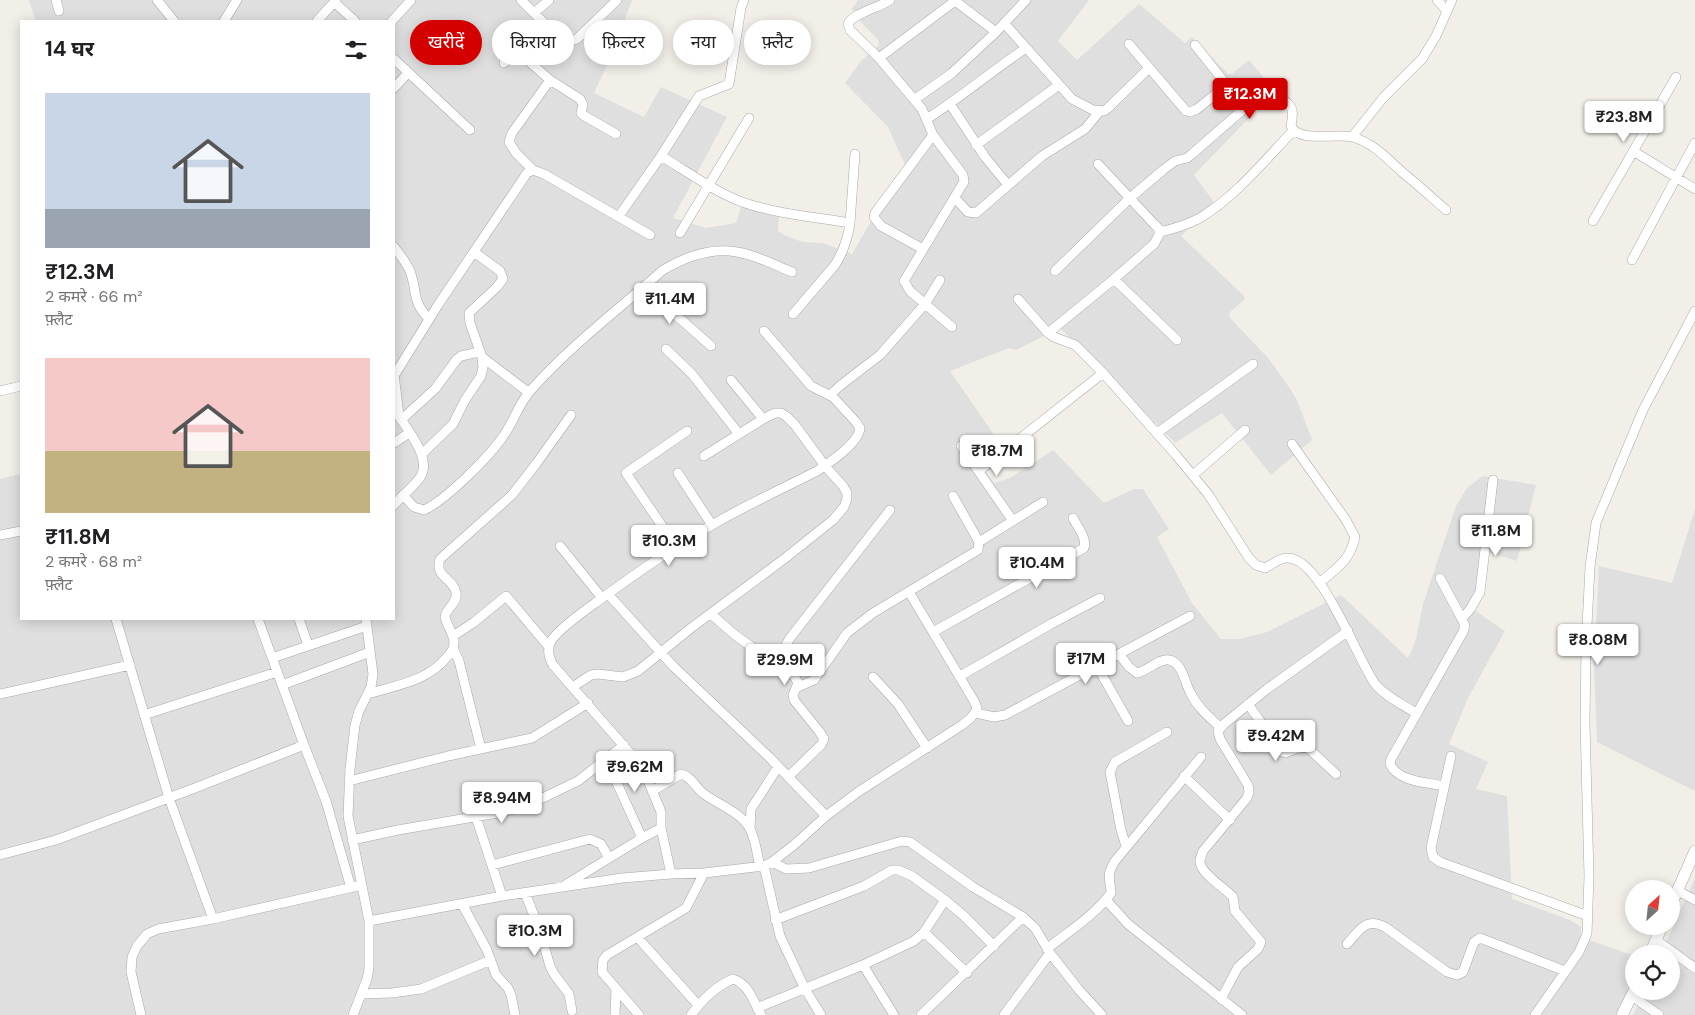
<!DOCTYPE html>
<html lang="hi">
<head>
<meta charset="utf-8">
<style>
  body { margin:0; font-family:"DM Sans","Noto Sans Devanagari",sans-serif; background:#f6f6f6; color:#202124; height:100vh; display:flex; flex-direction:column; font-size:19px; white-space:nowrap }
  * { box-sizing:border-box; margin:0 }
  p { font-size:16px; color:#757577 }
  .icon { flex:none; width:28px; height:28px; fill:none; stroke:currentColor; stroke-width:2; stroke-linecap:round; stroke-linejoin:round }
  .map { position:relative; flex:1; overflow:hidden }
  .side { position:absolute; left:20px; top:20px; width:375px; height:600px; display:flex; flex-direction:column; background:#fff; border-radius:0px; box-shadow:0 2px 12px #0003 }
  .side>* { flex:none }
  .banner { position:absolute; left:410px; top:20px; width:475px; height:45px; display:flex; gap:10px }
  .needle { width:32px; rotate:27deg }
  .fabs { position:absolute; left:1625px; top:880px; display:grid; gap:10px }
  .fabs a { display:grid; place-items:center; width:55px; height:55px; border-radius:50%; background:#fff; box-shadow:0 2px 12px #0003; font-size:25px }
  .price { position:absolute; translate:-50% -42px; padding:0 11px; border-radius:5px; background:#fff; color:#222; font-size:16px; line-height:32px; filter:drop-shadow(0 1px 2px #0008) }
  .price::after { content:''; position:absolute; left:50%; top:30px; width:15px; height:11px; margin-left:-8px; background:inherit; clip-path:polygon(0 0,100% 0,50% 100%) }
  .price.selected { background:#d40000; color:#fff }
  ul { padding:0; list-style:none }
  li { display:grid; align-content:center; gap:10px; height:265px; padding:0 25px }
  li span { display:grid; place-items:center; height:155px; border-radius:0px; color:#555 }
  li>.icon { margin-inline-start:auto }
  span .icon { width:90px; height:90px; fill:#fffc; stroke-width:1 }
  li b { font-size:21px }
  h2 { display:flex; justify-content:space-between; align-items:center; height:60px; padding:0 25px; font-size:21px }
  .pill { padding:0 18px; border-radius:22px; background:#fff; box-shadow:0 2px 12px #0003; font-size:18px; line-height:45px }
  .pill.selected { background:#d40000; color:#fff }
  .map>svg:first-child { display:block }
  .residential { fill:#e0dfdf }
  .lines { fill:none; stroke-linecap:round; stroke-linejoin:round }
  .minor-casing { stroke:#a9a9a9; stroke-width:10 }
  .tertiary-casing { stroke:#a9a9a9; stroke-width:12 }
  .minor { stroke:#fff; stroke-width:9 }
  .tertiary { stroke:#fff; stroke-width:11 }
</style>
</head>
<body>
<div class="map">
<svg width="1695" height="1015" viewBox="0 0 1695 1015">
  <rect width="100%" height="100%" fill="#f2efe9"/>
  <!-- residential -->
  <path class="residential" d="M 29,0 L 632,0 L 610,59 L 594,93 L 644,117 L 661,87 L 727,117 L 673,218 L 706,228 L 736,223 L 741,207 L 745,201 L 779,214 L 778,231 L 786,236 L 803,242 L 823,243 L 852,254 L 881,204 L 909,174 L 888,127 L 845,83 L 861,61 L 879,45 L 878,40 L 860,21 L 852,9 L 858,0 L 1089,0 L 1058,41 L 1077,60 L 1139,4 L 1185,43 L 1192,37 L 1228,74 L 1233,73 L 1249,60 L 1275,91 L 1194,175 L 1214,202 L 1181,236 L 1244,296 L 1245,299 L 1230,312 L 1229,317 L 1269,359 L 1289,387 L 1297,400 L 1312,440 L 1271,475 L 1222,413 L 1175,443 L 1060,328 L 1016,350 L 1009,348 L 950,371 L 994,435 L 973,452 L 994,483 L 1010,478 L 1053,450 L 1104,503 L 1134,489 L 1143,489 L 1169,529 L 1157,537 L 1192,603 L 1221,639 L 1239,639 L 1267,632 L 1341,595 L 1408,658 L 1415,643 L 1423,604 L 1456,506 L 1467,488 L 1483,476 L 1536,485 L 1517,561 L 1488,552 L 1474,610 L 1505,631 L 1468,698 L 1449,744 L 1488,762 L 1476,789 L 1507,796 L 1512,899 L 1570,920 L 1581,927 L 1581,937 L 1634,956 L 1634,978 L 1616,1015 L 0,1015 L 0,479 L 21,474 L 21,619 L 394,619 L 394,21 L 36,21 Z
    M 1695,509 L 1695,791 L 1597,742 L 1594,666 L 1599,566 L 1672,583 Z
    M 1695,878 L 1695,1015 L 1633,1015 L 1644,991 L 1671,991 L 1671,954 L 1661,954 Z"/>
  <g class="lines">
    <defs>
      <path id="minor" d="M 56,0 L 59,11
        M 157,0 L 174,21
        M 521,0 L 560,39 L 568,42 L 577,39 L 617,0
        M 890,0 C 879,8 853,13 848,24 L 850,30 L 879,58 L 922,109 L 933,135 L 963,175 L 964,182 L 962,185 L 904,281 L 910,291 L 952,327
        M 954,0 L 996,32
        M 1437,0 L 1447,11
        M 334,2 L 355,21
        M 534,13 L 549,0
        M 224,21 L 237,0
        M 317,21 L 336,0
        M 392,21 L 411,0
        M 1004,23 L 1072,99 L 1093,110 L 1104,111 L 1108,108 L 1149,68
        M 1129,44 L 1186,111 L 1190,112 L 1197,109 L 1227,85
        M 1195,45 L 1245,108
        M 516,50 L 550,80 L 580,99 L 583,105 L 581,113 L 583,115 L 616,134
        M 879,58 L 955,1
        M 394,59 L 470,130
        M 504,63 L 543,22
        M 394,88 L 408,73
        M 914,100 L 952,73 L 996,32 L 1026,0
        M 950,104 L 985,157 L 1008,185
        M 927,119 C 961,97 992,71 1026,48
        M 1352,137 L 1383,98 L 1422,59 L 1436,36 L 1452,0
        M 976,145 L 1059,85
        M 1633,151 L 1695,189
        M 661,156 C 685,170 718,194 745,203 C 778,214 815,217 850,223
        M 533,170 L 516,153 L 509,142 L 512,133 L 550,80
        M 955,198 L 968,212 L 976,213 L 1042,156 L 1085,129 L 1099,112
        M 619,216 L 661,156 L 699,96 L 729,84 L 741,8 L 744,0
        M 1593,221 L 1676,77
        M 1160,232 C 1173,229 1187,225 1200,218 C 1236,196 1264,161 1293,131
        M 680,233 L 749,118
        M 394,247 C 400,255 406,262 410,271 C 418,293 411,300 429,319
        M 923,249 L 881,226 L 874,217 L 875,213 L 933,135
        M 474,252 L 500,271 L 503,279 L 497,287 L 469,313 L 470,323 L 482,357 L 528,392
        M 1632,260 L 1695,143
        M 1055,271 L 1130,198 L 1163,170 L 1175,161 L 1187,158 L 1192,154 L 1254,100 C 1257,98 1261,95 1265,94 C 1273,91 1289,101 1292,110 C 1293,115 1292,121 1291,126 C 1298,143 1336,133 1352,137 C 1372,142 1387,158 1402,172 C 1417,184 1431,197 1446,210
        M 1114,279 L 1177,340
        M 644,287 L 711,346
        M 1018,299 L 1048,333 L 1054,337 L 1075,345 L 1103,373 L 1176,455 L 1208,494 L 1249,558 L 1256,565 L 1265,568 C 1271,565 1280,558 1286,558 C 1320,554 1358,662 1376,685 C 1386,697 1404,705 1417,714
        M 793,314 L 835,265 C 843,252 848,238 850,223 L 855,154
        M 1048,333 L 1114,279 L 1154,244 L 1159,235 L 1159,229 L 1154,224 L 1098,164
        M 666,349 L 692,374 L 739,434
        M 394,374 L 399,416
        M 394,376 L 438,305 L 527,173 L 533,170 L 544,174 L 650,235
        M 731,380 L 763,419
        M 0,391 L 21,386
        M 830,395 L 841,385 L 880,355 L 925,304 L 940,280
        M 394,409 C 404,425 432,457 421,476 C 414,487 402,495 394,505
        M 401,420 L 435,389 L 457,359 L 461,356 L 479,352
        M 1157,433 L 1253,364
        M 394,443 L 409,433
        M 1292,444 L 1346,520 L 1355,537 C 1350,561 1337,568 1319,583
        M 961,446 L 1013,521
        M 422,454 L 453,424 L 465,400 L 481,376 L 483,367 L 482,357
        M 979,471 L 1103,373
        M 678,473 L 712,525
        M 1193,475 L 1245,430
        M 403,495 L 414,507 L 424,510 C 446,500 490,456 504,435 C 514,421 519,403 531,390 C 570,346 619,309 663,270 C 685,257 711,247 737,252 C 756,255 775,265 792,272
        M 0,535 L 21,531
        M 979,542 L 1043,502
        M 560,546 L 602,598
        M 677,548 L 626,473 L 687,431
        M 1440,578 L 1462,619 L 1465,626 L 1463,632 L 1391,759 L 1390,764 C 1398,782 1426,782 1444,786
        M 608,594 L 673,666 L 769,757 L 826,816
        M 711,614 L 735,635 L 759,652 L 783,665 L 793,674 L 798,683 L 793,695 L 794,700 L 819,731 L 824,739 L 821,745 L 788,777
        M 116,619 L 169,798 L 213,919
        M 258,619 L 304,745 L 326,801 L 351,888
        M 299,619 L 308,645
        M 1462,619 L 1471,608 L 1480,592 L 1493,480
        M 933,632 L 1084,548 C 1087,538 1078,528 1073,518
        M 453,636 L 473,623 L 506,596 L 549,647
        M 453,648 L 459,661 L 481,749
        M 1119,654 L 1129,667 L 1137,673 C 1147,671 1160,658 1169,660 C 1182,662 1185,683 1190,692 C 1197,707 1209,717 1221,728
        M 272,658 L 367,626
        M 776,662 L 790,638 L 890,510
        M 1097,666 L 1128,721
        M 960,676 L 1051,624 L 1100,598
        M 873,677 L 898,704 L 927,748
        M 282,685 L 370,652
        M 574,686 L 591,675 L 598,674 L 623,677 L 638,671 L 691,628 L 784,559 L 833,520 L 844,507 L 847,499 L 847,493 L 843,486 L 825,466 L 795,425 L 787,417 L 781,413 L 775,413 L 763,419 L 704,456
        M 798,687 L 814,680 L 847,633 L 873,613 L 978,550 L 979,542 L 953,496
        M 0,694 L 130,665
        M 368,694 C 397,685 428,681 447,657 C 451,653 454,648 454,643 C 454,634 447,626 445,617 C 446,608 458,603 456,593 C 454,578 434,578 440,559 L 512,495 L 536,464 L 571,415
        M 1248,704 L 1281,751 L 1285,753 L 1298,748 L 1307,747 L 1336,774
        M 976,713 L 994,717 L 1005,715 L 1190,616
        M 144,715 L 277,672
        M 1451,756 L 1431,848 L 1433,857 L 1440,862 L 1588,916
        M 606,759 L 642,838
        M 1184,776 L 1230,820
        M 349,781 L 448,756 L 532,738 L 588,703
        M 652,791 L 681,774 C 691,776 696,788 704,794 C 719,805 741,812 750,829 C 756,840 757,855 760,867
        M 476,817 L 502,896
        M 750,828 L 751,809 L 778,767
        M 352,840 L 398,830 L 503,812 L 528,805 L 578,781 L 624,745
        M 1126,846 L 1121,830 L 1110,772 L 1115,762 L 1167,732
        M 0,855 L 56,840 L 195,788 L 304,745
        M 772,862 L 786,869 L 809,868 L 902,841 L 910,842 L 973,887 L 1023,917 L 1035,928 L 1050,953 L 1079,990 L 1102,1015
        M 492,865 L 590,839 L 601,844 L 609,858
        M 764,866 L 780,936 L 805,989 L 821,1015
        M 671,874 L 661,828 L 661,812 L 647,778 L 630,753 L 553,665 C 549,658 547,651 550,643 C 555,631 587,609 598,601 C 635,574 673,547 712,525 C 746,505 782,489 817,471 C 829,463 859,443 860,428 L 856,422 L 833,397 L 811,386 L 764,331
        M 565,885 L 642,838 L 661,828
        M 1678,891 L 1695,900
        M 525,893 L 539,928 L 550,966 L 554,974 L 569,994 L 572,1011
        M 1106,900 L 1128,924 L 1242,1015
        M 462,904 L 487,950 L 496,975 L 508,988 L 511,995 L 515,1015
        M 775,920 L 864,886 L 892,870 L 898,870 L 912,876 L 945,900 L 964,916 L 994,946
        M 369,921 L 502,896 L 622,878 L 671,874 L 704,873 L 764,866 L 772,862 L 794,845 L 826,816 L 858,792 L 962,725 C 969,720 974,716 977,708 L 974,701 L 909,592
        M 924,932 L 967,973
        M 638,938 L 698,1005
        M 1656,940 L 1695,968
        M 1347,944 C 1360,930 1365,917 1385,927 L 1447,972 L 1457,975 L 1463,972 L 1474,942 L 1480,938 L 1565,971
        M 1047,949 C 1069,931 1095,915 1111,893 C 1110,877 1106,876 1115,861 L 1201,757
        M 863,965 L 894,1015
        M 361,994 L 392,993 L 421,989 L 491,960
        M 1632,996 L 1659,1015
        M 1221,999 L 1238,967 L 1258,949 L 1261,942 L 1235,911 L 1233,897 C 1225,888 1201,874 1200,862 C 1200,858 1202,854 1203,851 L 1247,798 L 1249,792 L 1248,785 L 1220,739 L 1218,731 L 1224,724 L 1267,689 L 1348,631
        M 757,1008 L 863,965 L 914,941 L 924,932 L 945,900
        M 141,1015 L 131,972 L 132,957 L 137,946 L 147,934 L 158,929 L 213,919 L 362,885
        M 353,1015 L 367,979 L 369,968 L 369,921 L 348,816 L 350,769 L 355,725 L 359,711 L 371,687 L 373,674 L 366,619
        M 615,1015 L 616,989
        M 639,1015 L 602,972 L 603,960 L 607,955 L 686,908 L 704,873
        M 691,1015 C 702,1000 716,986 733,979 C 748,983 754,1002 761,1015
        M 921,1015 L 1023,917
        M 1004,1015 L 1050,953
        M 1535,1015 L 1579,952 L 1587,934 L 1589,876 L 1585,723 L 1586,645 L 1590,567 L 1596,523 L 1643,410 L 1695,311"/>
      <path id="tertiary" d="M 1671,905 L 1695,851
        M 1650,954 L 1662,926
        M 1622,1015 L 1634,991"/>
    </defs>
    <!-- minor casing -->
    <use href="#minor" class="minor-casing"/>
    <!-- tertiary casing -->
    <use href="#tertiary" class="tertiary-casing"/>
    <!-- minor -->
    <use href="#minor" class="minor"/>
    <!-- tertiary -->
    <use href="#tertiary" class="tertiary"/>
  </g>
</svg>
<div class="fabs">
<a><svg class="needle" viewBox="-14 -14 28 28"><path d="M0-13l5 13h-10z" fill="#e53935"/><path d="M0 13l5-13h-10z" fill="#757577"/></svg></a>
<a><svg class="icon" aria-label="locate" viewBox="0 0 24 24"><circle cx="12" cy="12" r="6"/><path d="M12 2v4M12 18v4M2 12h4M18 12h4"/></svg></a>
</div>
<b class="price selected" style="left:1250px;top:120px">₹12.3M</b>
<b class="price" style="left:1624px;top:143px">₹23.8M</b>
<b class="price" style="left:670px;top:325px">₹11.4M</b>
<b class="price" style="left:997px;top:477px">₹18.7M</b>
<b class="price" style="left:1496px;top:557px">₹11.8M</b>
<b class="price" style="left:669px;top:567px">₹10.3M</b>
<b class="price" style="left:1037px;top:589px">₹10.4M</b>
<b class="price" style="left:1598px;top:666px">₹8.08M</b>
<b class="price" style="left:1086px;top:685px">₹17M</b>
<b class="price" style="left:785px;top:686px">₹29.9M</b>
<b class="price" style="left:1276px;top:762px">₹9.42M</b>
<b class="price" style="left:635px;top:793px">₹9.62M</b>
<b class="price" style="left:502px;top:824px">₹8.94M</b>
<b class="price" style="left:535px;top:957px">₹10.3M</b>
<div class="banner">
<a class="pill selected">खरीदें</a>
<a class="pill">किराया</a>
<a class="pill">फ़िल्टर</a>
<a class="pill">नया</a>
<a class="pill">फ़्लैट</a>
</div>
<section class="side">
<h2>14 घर<svg class="icon" aria-label="filters" viewBox="0 0 24 24"><path d="M4 7h16M4 17h16"/><circle cx="9" cy="7" r="2"/><circle cx="15" cy="17" r="2"/></svg></h2>
<ul>
<li><span style="background:linear-gradient(#c9d6e8 75%,#9aa5b1 0)"><svg class="icon" aria-label="home" viewBox="0 0 24 24"><path d="M3 11l9-7 9 7M6 9v11h12V9"/></svg></span><div><b>₹12.3M</b><p>2 कमरे · 66 m²</p><p>फ़्लैट</p></div></li>
<li><span style="background:linear-gradient(#f6c9c9 60%,#c2b280 0)"><svg class="icon" aria-label="home" viewBox="0 0 24 24"><path d="M3 11l9-7 9 7M6 9v11h12V9"/></svg></span><div><b>₹11.8M</b><p>2 कमरे · 68 m²</p><p>फ़्लैट</p></div></li>
</ul>
</section>
</div>
</body>
</html>
